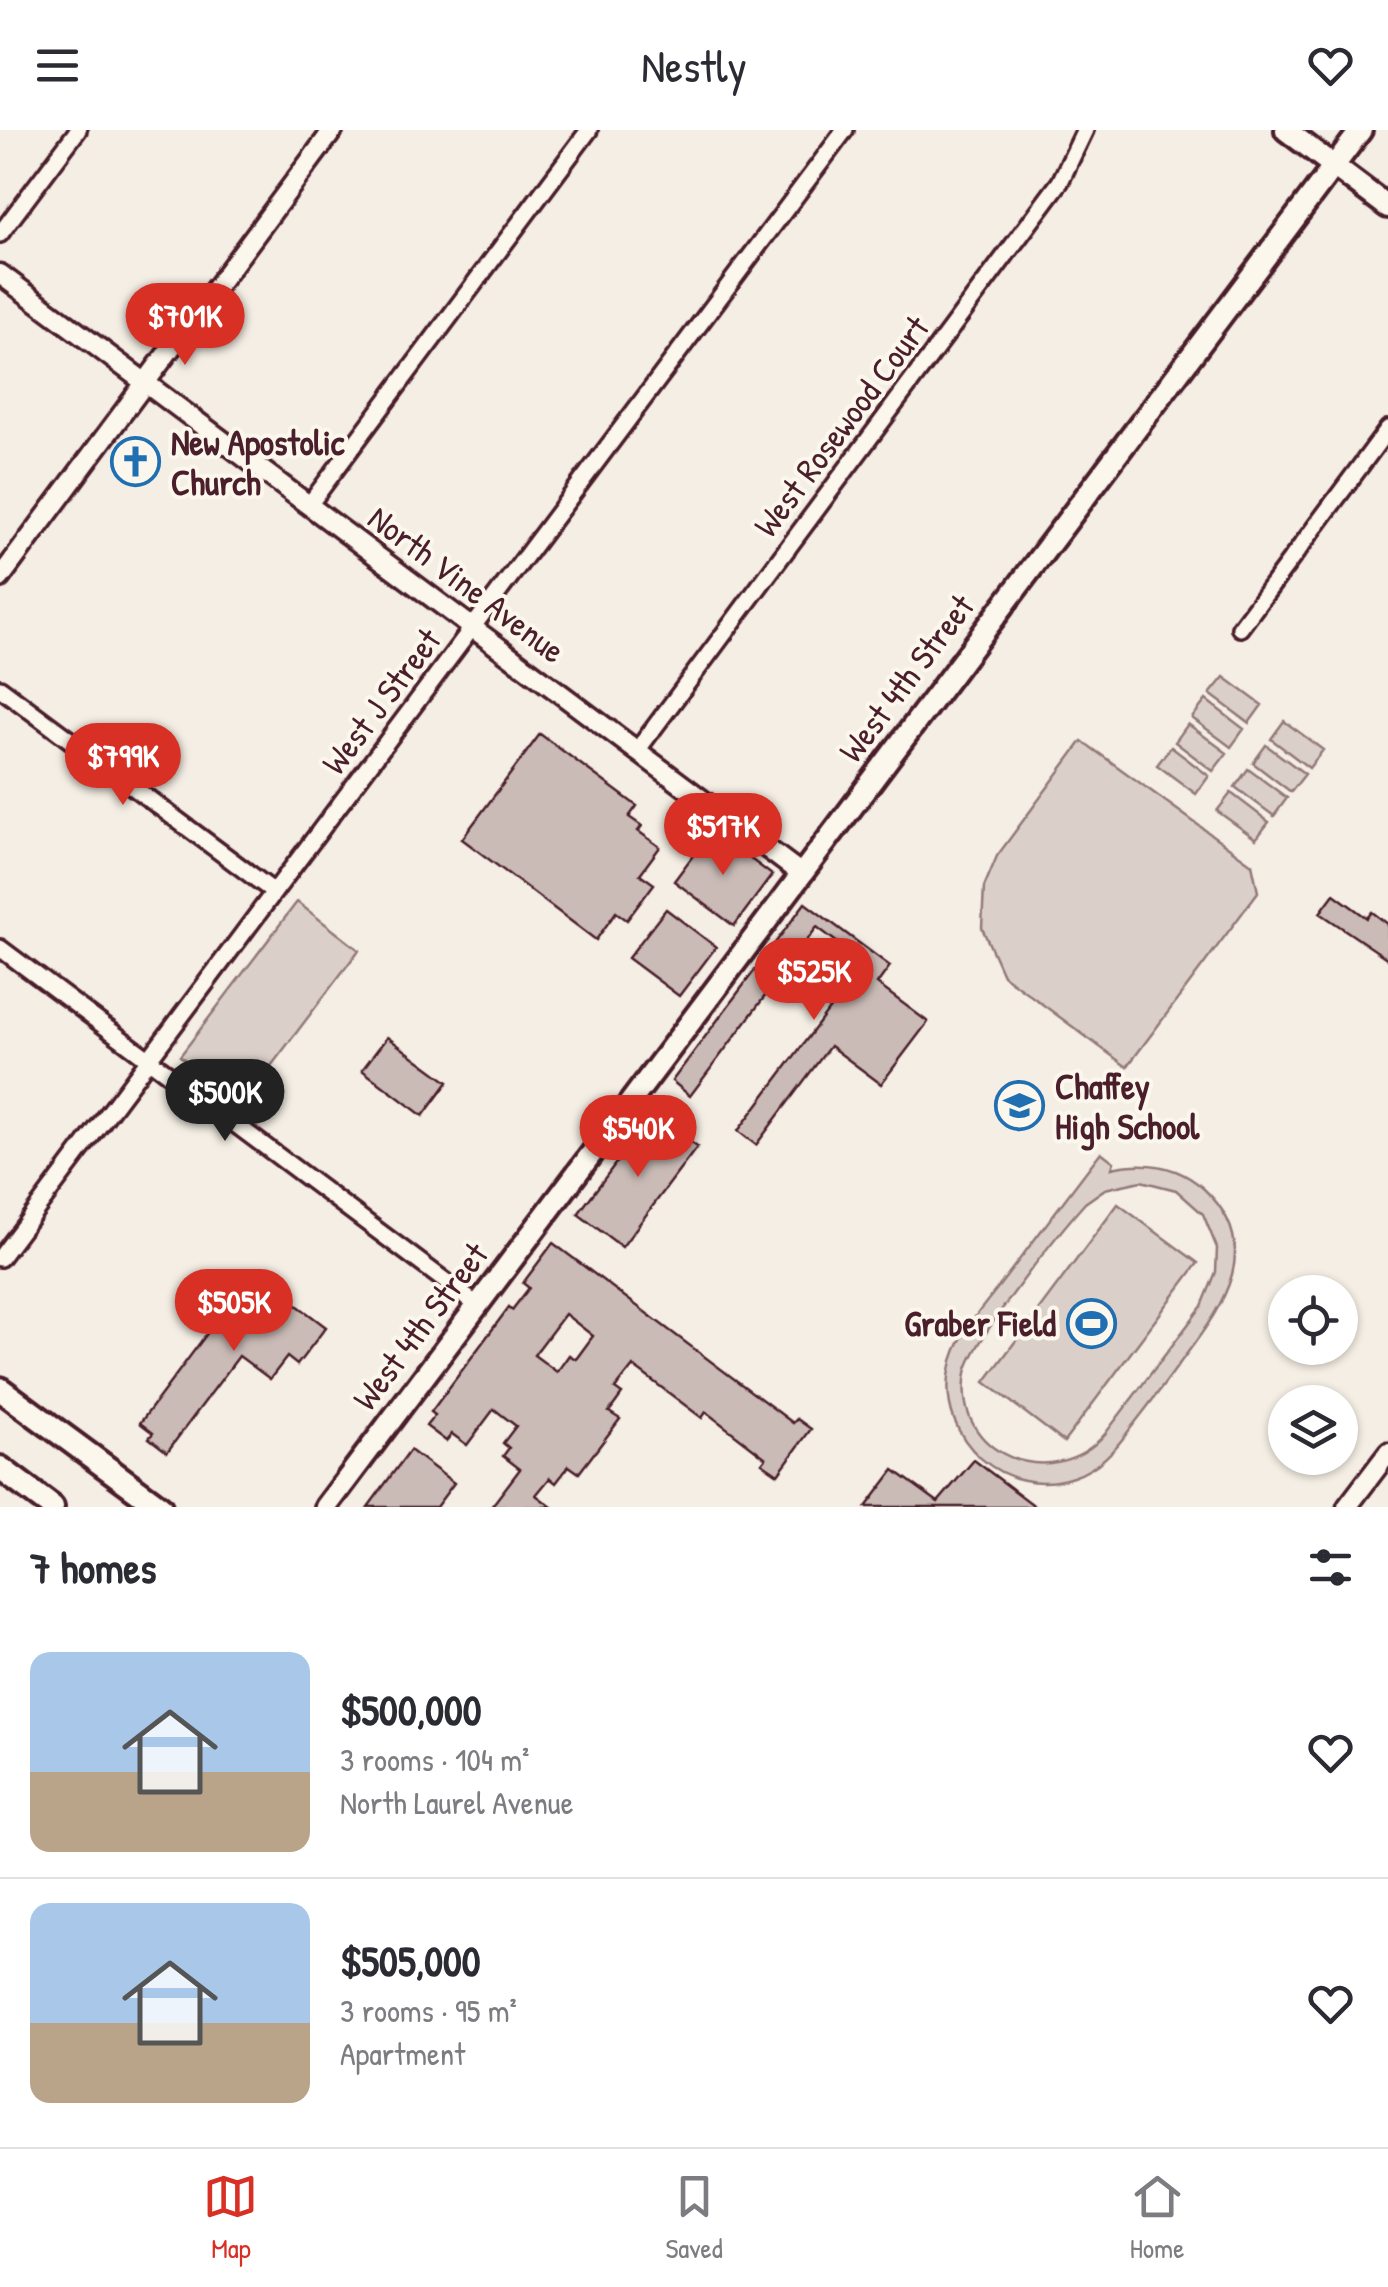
<!DOCTYPE html>
<html lang="en">
<head>
<meta charset="utf-8">
<style>
  body { margin:0; font-family:"Patrick Hand",sans-serif; background:#f2f2f3; color:#2b2b33; height:100vh; display:flex; flex-direction:column; font-size:38px; white-space:nowrap }
  * { box-sizing:border-box; margin:0 }
  p { font-size:32px; color:#7c7c81 }
  .icon { flex:none; width:55px; height:55px; fill:none; stroke:currentColor; stroke-width:2; stroke-linecap:round; stroke-linejoin:round }
  .map { position:relative; height:1377px; overflow:hidden }
  .panel { display:flex; flex-direction:column; background:#fff; flex:1 }
  .panel>* { flex:none }
  .buttons { position:absolute; left:1268px; top:1145px; display:grid; gap:20px }
  .buttons a { display:grid; place-items:center; width:90px; height:90px; border-radius:50%; background:#fff; box-shadow:0 2px 8px #0004; font-size:50px }
  .price { position:absolute; translate:-50% -85px; padding:0 22px; border-radius:35px; background:#d93025; color:#fff; font-size:32px; line-height:65px; filter:drop-shadow(0 2px 5px #0008) }
  .price::after { content:''; position:absolute; left:50%; top:60px; width:30px; height:22px; margin-left:-15px; background:inherit; clip-path:polygon(0 0,100% 0,50% 100%) }
  .price.selected { background:#222; color:#fff }
  ul { padding:0; list-style:none }
  li { display:flex; align-items:center; gap:30px; height:250px; padding:0 30px }
  li+li { border-top:2px solid #e1e1e2 }
  li span { display:grid; place-items:center; flex:none; width:280px; height:200px; border-radius:20px; color:#555 }
  li>.icon { margin-inline-start:auto }
  span .icon { width:120px; height:120px; fill:#fffc; stroke-width:1 }
  li b { font-size:42px }
  h2 { display:flex; justify-content:space-between; align-items:center; height:120px; padding:0 30px; font-size:42px }
  header { display:flex; justify-content:space-between; align-items:center; height:130px; padding:0 30px; background:#fff; font-size:45px; font-weight:600 }
  .dock { display:flex; justify-content:space-around; align-items:center; height:140px; border-top:2px solid #e1e1e2; background:#fff; font-size:28px; color:#7c7c81 }
  .dock a { display:grid; justify-items:center; gap:5px }
  .dock .selected { color:#d93025 }
  .map>svg:first-child { display:block }
  .green { fill:#dbd0c9; stroke:#92787a; stroke-width:2.5; fill-rule:evenodd }
  .building { fill:#cabbb6; stroke:#4a1f2b; stroke-width:2.5; fill-rule:evenodd }
  .lines { fill:none; stroke-linecap:round; stroke-linejoin:round }
  .minor-casing { stroke:#4a1f2b; stroke-width:22 }
  .tertiary-casing { stroke:#4a1f2b; stroke-width:25 }
  .secondary-casing { stroke:#4a1f2b; stroke-width:28 }
  .primary-casing { stroke:#4a1f2b; stroke-width:30 }
  .minor { stroke:#fbf7ec; stroke-width:15 }
  .tertiary { stroke:#fbf7ec; stroke-width:18 }
  .secondary { stroke:#fbf7ec; stroke-width:20 }
  .primary { stroke:#fbf7ec; stroke-width:22 }
  .labels { text-anchor:middle; dominant-baseline:central; stroke-width:8; stroke-linejoin:round; paint-order:stroke }
  .street-label { font-size:35px; fill:#4a1f2b; stroke:#fbf7ec }
  .poi-label { font-size:35px; font-weight:bold; fill:#4a1f2b; stroke:#fbf7ec; text-anchor:start }
</style>
</head>
<body>
<header><svg class="icon" aria-label="menu" viewBox="0 0 24 24"><path d="M4 6h16M4 12h16M4 18h16"/></svg>Nestly<svg class="icon" aria-label="heart" viewBox="0 0 24 24"><path d="M12 20l-8-8c-3-5 5-10 8-4 3-6 11-1 8 4z"/></svg></header>
<div class="map">
<svg width="1388" height="1377" viewBox="0 0 1388 1377">
  <rect width="100%" height="100%" fill="#f4eee4"/>
  <filter id="ink" filterUnits="userSpaceOnUse"><feTurbulence type="fractalNoise" baseFrequency=".01" numOctaves="2"/><feDisplacementMap in="SourceGraphic" scale="20" xChannelSelector="R" yChannelSelector="G"/><feConvolveMatrix kernelMatrix="1 2 1 2 8 2 1 2 1" color-interpolation-filters="sRGB"/></filter>
  <g filter="url(#ink)">
    <!-- green -->
    <path class="green" d="M 1224,547 L 1262,575 L 1249,593 L 1210,564 Z
      M 1206,570 L 1244,599 L 1231,617 L 1192,588 Z
      M 1284,591 L 1323,620 L 1309,638 L 1271,609 Z
      M 1188,594 L 1227,623 L 1213,641 L 1175,612 Z
      M 1082,611 L 1252,734 L 1258,762 L 1127,937 L 1003,845 L 982,798 L 984,757 L 997,726 Z
      M 1266,615 L 1305,644 L 1291,662 L 1253,633 Z
      M 1171,617 L 1209,646 L 1196,664 L 1157,635 Z
      M 1248,639 L 1287,668 L 1274,686 L 1235,657 Z
      M 1231,663 L 1269,692 L 1256,709 L 1217,681 Z
      M 297,772 L 359,820 L 243,973 L 180,926 Z
      M 1101,1022 L 1114,1032 L 1112,1038 C 1145,1031 1178,1035 1204,1059 C 1265,1116 1224,1174 1185,1226 C 1167,1251 1149,1275 1130,1299 C 1115,1320 1098,1339 1073,1347 C 1005,1370 937,1310 950,1240 C 956,1203 988,1172 1009,1143 C 1040,1103 1070,1062 1101,1022 ZM 1141,1051 L 1176,1060 L 1203,1084 L 1217,1118 L 1216,1142 L 1202,1176 L 1105,1304 C 1053,1364 951,1326 966,1243 C 972,1211 1060,1101 1085,1073 L 1105,1059 Z
      M 1118,1074 L 1198,1133 L 1064,1312 L 985,1252 Z"/>
    <!-- building -->
    <path class="building" d="M 540,604 L 637,676 L 629,687 L 642,696 L 638,701 L 660,717 L 640,744 L 654,754 L 627,790 L 616,782 L 596,810 L 462,709 Z
      M 712,700 L 772,745 L 734,796 L 674,751 Z
      M 1334,764 L 1367,788 L 1372,782 L 1388,794 L 1388,829 L 1320,783 Z
      M 805,773 L 890,836 L 877,854 L 928,892 L 881,954 L 830,916 L 756,1015 L 738,1001 L 864,833 L 817,797 L 690,966 L 672,951 Z
      M 666,779 L 716,817 L 679,866 L 628,828 Z
      M 387,907 L 448,952 L 423,986 L 362,940 Z
      M 653,983 L 697,1017 L 622,1117 L 578,1084 Z
      M 553,1113 L 793,1293 L 797,1289 L 811,1299 L 778,1344 L 762,1333 L 766,1328 L 706,1282 L 702,1288 L 633,1236 L 615,1259 L 622,1264 L 609,1282 L 620,1289 L 579,1343 L 569,1336 L 556,1353 L 550,1348 L 536,1365 L 552,1377 L 491,1377 L 520,1339 L 503,1326 L 509,1318 L 503,1313 L 516,1296 L 494,1279 L 467,1315 L 452,1304 L 446,1311 L 426,1296 L 435,1285 L 431,1282 L 509,1177 L 512,1180 L 529,1158 L 523,1153 ZM 565,1184 L 593,1206 L 576,1229 L 569,1225 L 557,1242 L 534,1225 Z
      M 253,1142 L 326,1197 L 297,1235 L 287,1227 L 270,1249 L 239,1226 L 167,1322 L 149,1308 L 153,1303 L 140,1293 Z
      M 410,1320 L 454,1353 L 436,1377 L 368,1377 Z
      M 974,1330 L 1036,1377 L 866,1377 L 894,1340 L 938,1372 Z"/>
    <g class="lines">
      <defs>
        <path id="minor" d="M 0,104 L 78,0
          M 309,375 L 589,0
          M 1240,498 L 1388,299
          M 0,558 L 274,762
          M 636,622 L 1060,52 L 1085,0
          M 0,818 L 477,1175
          M 0,1128 L 845,0"/>
        <path id="tertiary" d="M 0,144 L 800,743
          M 0,448 L 333,0
          M 1347,1377 L 1388,1323"/>
        <path id="secondary" d="M 1286,0 L 1388,77
          M 326,1377 L 1361,0"/>
        <path id="primary" d="M 0,1259 L 160,1377
          M 0,1338 L 52,1377"/>
      </defs>
      <!-- minor casing -->
      <use href="#minor" class="minor-casing"/>
      <!-- tertiary casing -->
      <use href="#tertiary" class="tertiary-casing"/>
      <!-- secondary casing -->
      <use href="#secondary" class="secondary-casing"/>
      <!-- primary casing -->
      <use href="#primary" class="primary-casing"/>
      <!-- minor -->
      <use href="#minor" class="minor"/>
      <!-- tertiary -->
      <use href="#tertiary" class="tertiary"/>
      <!-- secondary -->
      <use href="#secondary" class="secondary"/>
      <!-- primary -->
      <use href="#primary" class="primary"/>
    </g>
  </g>
  <!-- icons -->
  <defs>
    <symbol id="church-ring" viewBox="-11 -11 22 22"><circle r="9.5" fill="#fbf7ec" stroke="#1f6fb2" stroke-width="1.5"/><path d="M-1.2-6h2.4v3.5h3.3v2.4h-3.3V6h-2.4V-.1h-3.3v-2.4h3.3Z" fill="#1f6fb2"/></symbol>
    <symbol id="school-ring" viewBox="-11 -11 22 22"><circle r="9.5" fill="#fbf7ec" stroke="#1f6fb2" stroke-width="1.5"/><path d="M0-5L7-2L0 1L-7-2ZM-4 1L0 2.5L4 1V4Q0 6-4 4Z" fill="#1f6fb2"/></symbol>
    <symbol id="stadium-ring" viewBox="-11 -11 22 22"><circle r="9.5" fill="#fbf7ec" stroke="#1f6fb2" stroke-width="1.5"/><path d="M0-5a6.5 5 0 1 0 0 10a6.5 5 0 1 0 0-10ZM-3.5-1.8h7v3.6h-7Z" fill="#1f6fb2"/></symbol>
  </defs>
  <g fill-rule="evenodd">
    <use href="#church-ring" x="108" y="304" width="55" height="55"/>
    <use href="#school-ring" x="992" y="948" width="55" height="55"/>
    <use href="#stadium-ring" x="1064" y="1166" width="55" height="55"/>
  </g>
  <g class="labels">
    <!-- street labels -->
    <g class="street-label">
      <text transform="translate(841 296) rotate(-53)">West Rosewood Court</text>
      <text transform="translate(467 454) rotate(37)">North Vine Avenue</text>
      <text transform="translate(906 548) rotate(-53)">West 4th Street</text>
      <text transform="translate(381 571) rotate(-53)">West J Street</text>
      <text transform="translate(420 1196) rotate(-53)">West 4th Street</text>
    </g>
    <!-- poi labels -->
    <g class="poi-label">
      <text x="171" y="312">New Apostolic<tspan x="171" dy="40">Church</tspan></text>
      <text x="1055" y="956">Chaffey<tspan x="1055" dy="40">High School</tspan></text>
      <text x="1056" y="1193" text-anchor="end">Graber Field</text>
    </g>
  </g>
</svg>
<div class="buttons">
<a><svg class="icon" aria-label="locate" viewBox="0 0 24 24"><circle cx="12" cy="12" r="6"/><path d="M12 2v4M12 18v4M2 12h4M18 12h4"/></svg></a>
<a><svg class="icon" aria-label="layers" viewBox="0 0 24 24"><path d="M12 4l9 5-9 5-9-5zM3 14l9 5 9-5"/></svg></a>
</div>
<b class="price" style="left:185px;top:238px">$701K</b>
<b class="price" style="left:123px;top:678px">$799K</b>
<b class="price" style="left:723px;top:748px">$517K</b>
<b class="price" style="left:814px;top:893px">$525K</b>
<b class="price selected" style="left:225px;top:1014px">$500K</b>
<b class="price" style="left:638px;top:1050px">$540K</b>
<b class="price" style="left:234px;top:1224px">$505K</b>
</div>
<section class="panel">
<h2>7 homes<svg class="icon" aria-label="filters" viewBox="0 0 24 24"><path d="M4 7h16M4 17h16"/><circle cx="9" cy="7" r="2"/><circle cx="15" cy="17" r="2"/></svg></h2>
<ul>
<li><span style="background:linear-gradient(#a9c7e8 60%,#b9a48a 0)"><svg class="icon" aria-label="home" viewBox="0 0 24 24"><path d="M3 11l9-7 9 7M6 9v11h12V9"/></svg></span><div><b>$500,000</b><p>3 rooms · 104 m²</p><p>North Laurel Avenue</p></div><svg class="icon" aria-label="heart" viewBox="0 0 24 24"><path d="M12 20l-8-8c-3-5 5-10 8-4 3-6 11-1 8 4z"/></svg></li>
<li><span style="background:linear-gradient(#a9c7e8 60%,#b9a48a 0)"><svg class="icon" aria-label="home" viewBox="0 0 24 24"><path d="M3 11l9-7 9 7M6 9v11h12V9"/></svg></span><div><b>$505,000</b><p>3 rooms · 95 m²</p><p>Apartment</p></div><svg class="icon" aria-label="heart" viewBox="0 0 24 24"><path d="M12 20l-8-8c-3-5 5-10 8-4 3-6 11-1 8 4z"/></svg></li>
</ul>
</section>
<nav class="dock">
<a class="selected"><svg class="icon" aria-label="map" viewBox="0 0 24 24"><path d="M3 6l6-2 6 2 6-2v14l-6 2-6-2-6 2zM9 4v14M15 6v14"/></svg>Map</a>
<a><svg class="icon" aria-label="saved" viewBox="0 0 24 24"><path d="M7 4h10v16l-5-4-5 4z"/></svg>Saved</a>
<a><svg class="icon" aria-label="home" viewBox="0 0 24 24"><path d="M3 11l9-7 9 7M6 9v11h12V9"/></svg>Home</a>
</nav>
</body>
</html>
